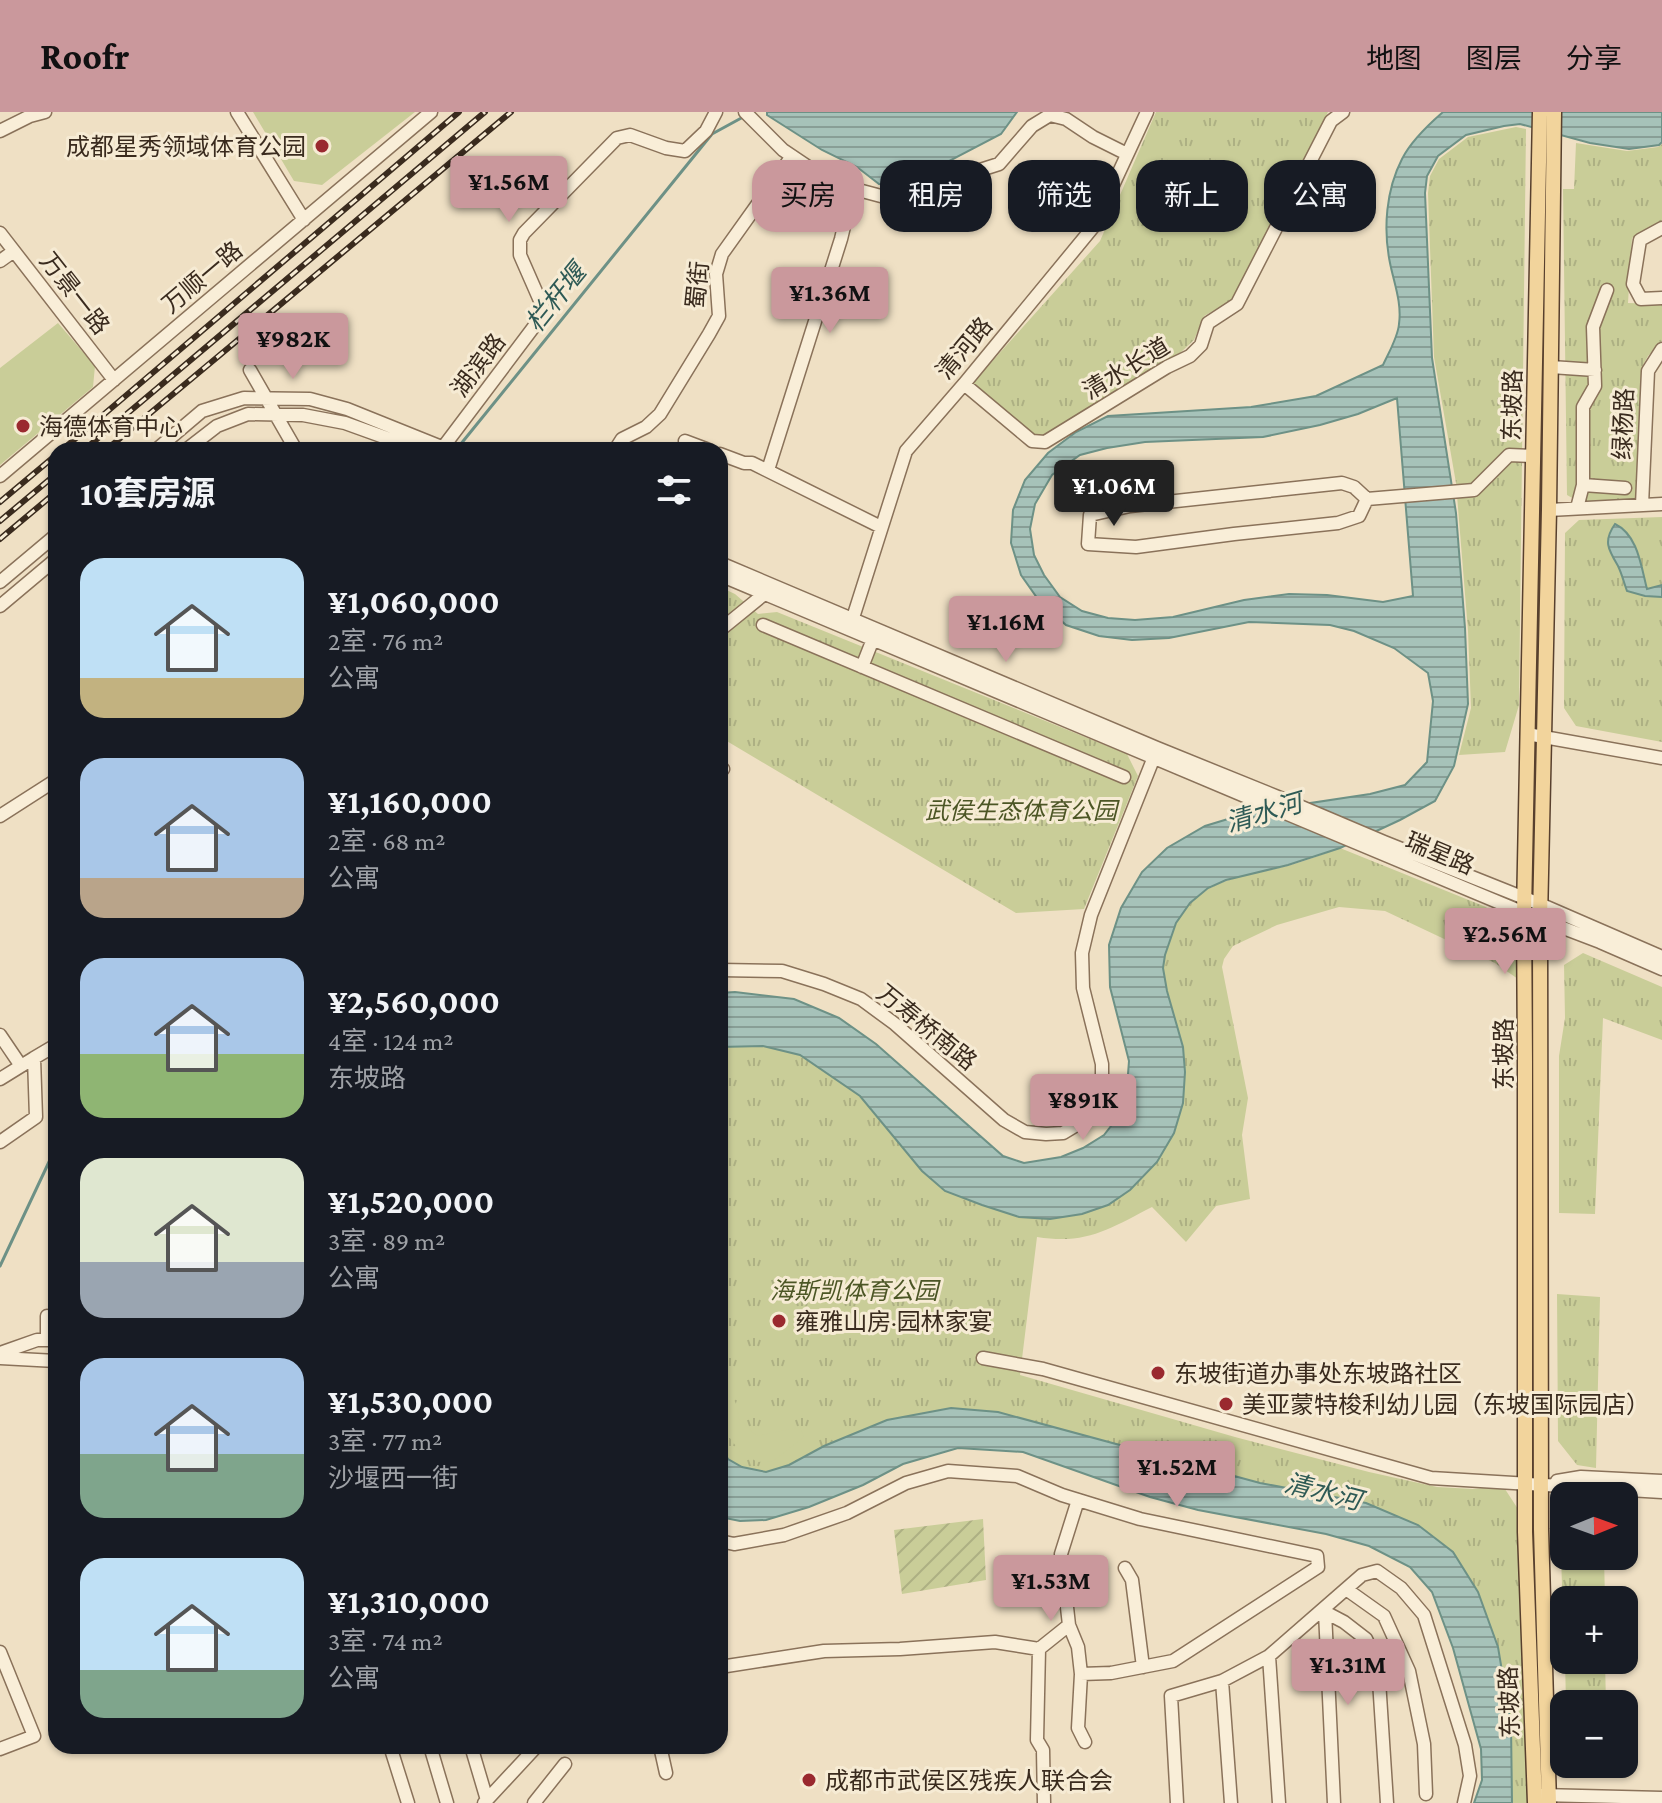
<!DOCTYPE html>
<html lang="zh">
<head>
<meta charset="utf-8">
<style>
  body { margin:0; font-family:"Crimson Pro","Noto Sans SC",serif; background:#242831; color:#f1f3f6; height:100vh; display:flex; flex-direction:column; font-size:30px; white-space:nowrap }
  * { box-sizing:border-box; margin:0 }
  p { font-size:26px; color:#9ea1a6 }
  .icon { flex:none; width:44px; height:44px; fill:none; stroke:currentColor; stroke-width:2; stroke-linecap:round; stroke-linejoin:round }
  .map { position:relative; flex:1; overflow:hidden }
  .drawer { position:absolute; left:48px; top:330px; width:680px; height:1312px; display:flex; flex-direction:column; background:#171b24; border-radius:24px; box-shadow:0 2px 6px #0004 }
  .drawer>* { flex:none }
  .banner { position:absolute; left:752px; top:48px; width:760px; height:72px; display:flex; gap:16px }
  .needle { width:52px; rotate:89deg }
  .fabs { position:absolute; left:1550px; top:1370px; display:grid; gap:16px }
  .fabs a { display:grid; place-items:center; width:88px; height:88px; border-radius:16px; background:#171b24; box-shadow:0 2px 6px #0004; font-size:40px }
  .price { position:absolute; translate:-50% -68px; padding:0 18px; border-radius:8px; background:#ca989c; color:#111; font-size:26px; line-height:52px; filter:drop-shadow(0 2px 4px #0008) }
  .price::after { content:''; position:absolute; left:50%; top:48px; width:24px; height:18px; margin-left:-12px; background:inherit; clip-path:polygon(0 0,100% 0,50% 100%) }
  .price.current { background:#222; color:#fff }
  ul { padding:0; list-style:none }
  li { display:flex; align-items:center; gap:24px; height:200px; padding:0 32px }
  li span { display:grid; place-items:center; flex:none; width:224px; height:160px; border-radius:24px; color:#555 }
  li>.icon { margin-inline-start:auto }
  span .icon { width:96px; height:96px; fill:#fffc; stroke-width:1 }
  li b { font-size:34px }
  h2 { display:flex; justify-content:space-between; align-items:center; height:96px; padding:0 32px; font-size:34px }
  .pill { padding:0 28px; border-radius:24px; background:#171b24; box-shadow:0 2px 6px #0004; font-size:28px; line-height:72px }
  .pill.current { background:#ca989c; color:#111 }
  header { display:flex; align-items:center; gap:48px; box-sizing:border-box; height:112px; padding:0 40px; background:#ca989c; color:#111 }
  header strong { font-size:38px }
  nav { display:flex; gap:44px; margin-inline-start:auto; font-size:28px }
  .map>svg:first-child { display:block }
  .grass { fill:url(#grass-tufts) }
  .garden { fill:url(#garden-furrows) }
  .pitch { fill:#c9cd98 }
  .water { fill:url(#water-rules); stroke:#6d9186; stroke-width:2; fill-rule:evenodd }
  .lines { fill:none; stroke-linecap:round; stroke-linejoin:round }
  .stream { stroke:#6d9186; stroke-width:3 }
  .minor-casing { stroke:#8a725a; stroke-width:15 }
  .major-casing { stroke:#58402e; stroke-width:17 }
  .minor { stroke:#f9eed8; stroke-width:12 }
  .major { stroke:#f2d49c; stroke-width:14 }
  .rail-casing { stroke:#3a2b1e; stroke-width:6 }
  .rail { stroke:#f6ebd4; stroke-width:3; stroke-dasharray:9; stroke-linecap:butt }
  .poi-dot { fill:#9a292f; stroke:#f6ebd4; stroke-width:3 }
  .labels { text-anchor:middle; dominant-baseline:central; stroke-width:6; stroke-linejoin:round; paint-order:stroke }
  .poi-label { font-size:24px; fill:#3a2b1e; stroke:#f6ebd4; text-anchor:start }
  .street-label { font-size:24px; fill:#3a2b1e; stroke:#f6ebd4 }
  .park-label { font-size:24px; font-style:italic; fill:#4c5625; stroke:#f6ebd4 }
  .water-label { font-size:26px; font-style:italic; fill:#2e5a55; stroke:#f6ebd4 }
</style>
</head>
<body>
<header>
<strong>Roofr</strong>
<nav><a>地图</a><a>图层</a><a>分享</a></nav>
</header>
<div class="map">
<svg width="1662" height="1691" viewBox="0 0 1662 1691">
  <defs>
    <pattern id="grass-tufts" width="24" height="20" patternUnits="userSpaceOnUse" patternTransform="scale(2)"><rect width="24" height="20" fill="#c9cd98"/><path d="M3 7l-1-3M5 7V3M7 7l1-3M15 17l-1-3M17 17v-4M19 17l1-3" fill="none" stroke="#adb083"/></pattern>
    <pattern id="garden-furrows" width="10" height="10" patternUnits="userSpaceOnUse" patternTransform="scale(2)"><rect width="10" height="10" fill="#c9cd98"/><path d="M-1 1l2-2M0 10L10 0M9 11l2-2" fill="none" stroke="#adb083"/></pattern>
    <pattern id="water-rules" width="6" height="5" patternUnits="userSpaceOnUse" patternTransform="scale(2)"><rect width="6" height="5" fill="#a6c2b9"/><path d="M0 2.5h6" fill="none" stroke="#889e96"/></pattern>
  </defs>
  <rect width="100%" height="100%" fill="#efe0c4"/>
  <!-- grass -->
  <path class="grass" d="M 1156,0 L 1328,0 L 1235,187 L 1204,204 L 1194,228 L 1180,241 L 1046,324 L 1034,325 L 970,274 L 1100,129 Z
    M 1516,15 L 1526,17 L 1519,593 L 1505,640 L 1459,643 L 1471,596 L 1468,519 L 1456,371 L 1434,245 L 1428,81 L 1430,64 L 1439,47 L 1468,25 Z
    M 1576,31 L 1627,39 L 1658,35 L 1662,32 L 1662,110 L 1632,126 L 1628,191 L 1662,192 L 1662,229 L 1648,244 L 1643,253 L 1640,278 L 1639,378 L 1634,389 L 1581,391 L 1567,383 L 1563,77 L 1574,77 Z
    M 1662,405 L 1662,630 L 1576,614 L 1564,596 L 1565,421 L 1579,408 Z
    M 720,475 L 735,482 L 758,502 L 777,500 L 1127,642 L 1138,664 L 1084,797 L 1016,801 L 720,625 Z
    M 1340,736 L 1486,795 L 1517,827 L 1518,867 L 1495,851 L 1385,799 L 1339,795 L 1277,813 L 1233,834 L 1224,847 L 1222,855 L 1248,986 L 1242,1023 L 1250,1087 L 1216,1094 L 1186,1130 L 1152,1095 C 1109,1117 1087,1133 1037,1125 L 1020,1263 L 1235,1325 L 1369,1360 L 1437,1375 L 1473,1377 L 1503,1374 L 1518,1397 L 1529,1691 L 1512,1691 L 1511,1613 L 1498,1535 L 1366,1391 L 1260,1371 L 998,1300 L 951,1296 L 824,1334 L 789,1353 L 766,1360 L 742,1355 L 728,1347 L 720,1334 L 720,935 L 763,934 L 800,943 L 860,984 L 922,1059 L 945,1079 L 982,1093 L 1019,1105 L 1050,1107 L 1082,1102 L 1108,1093 L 1183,935 C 1175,910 1165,884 1163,858 C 1163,846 1167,833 1171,822 C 1194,766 1237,767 1287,754 C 1305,749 1323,742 1340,736 Z
    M 1583,841 L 1662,875 L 1662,928 L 1603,906 L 1595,1102 L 1559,1101 L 1559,944 L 1565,906 L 1564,853 Z
    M 1557,1182 L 1600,1185 L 1596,1356 L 1577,1353 L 1558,1329 Z
    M 1564,1411 L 1564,1444 L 1604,1444 L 1605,1488 L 1564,1488 L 1564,1532 L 1560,1415 Z
    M 1565,1548 L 1605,1548 L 1606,1592 L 1566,1592 Z"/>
  <!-- garden -->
  <path class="garden" d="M 983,1407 L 986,1468 L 902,1482 L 894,1418 Z"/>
  <!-- pitch -->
  <path class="pitch" d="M 253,0 L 415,0 L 322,73 L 294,69 Z
    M 58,211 L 95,254 L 93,275 L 0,353 L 0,256 Z
    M 720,1279 C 736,1285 737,1291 739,1307 L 757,1324 L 800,1315 L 804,1325 L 773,1349 L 758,1350 L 742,1342 L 720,1313 Z"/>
  <!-- water -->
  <path class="water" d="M 767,0 L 1017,0 L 1001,22 L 949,49 L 933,67 L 914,76 L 879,72 L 857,55 L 822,38 L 767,3 Z
    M 1443,0 L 1662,0 L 1662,30 L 1659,33 L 1629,37 L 1590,31 L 1520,12 L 1504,14 L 1466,23 L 1438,44 L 1427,64 L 1425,81 L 1432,246 L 1456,401 L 1465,516 L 1468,592 L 1454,654 L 1435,689 L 1400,708 L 1340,736 L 1288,753 L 1226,768 L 1208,776 L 1190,791 L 1176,811 L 1165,843 L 1163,856 L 1167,879 L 1183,935 L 1185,960 L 1183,991 L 1174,1021 L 1157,1050 L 1130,1078 L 1108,1093 L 1082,1102 L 1050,1107 L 1019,1105 L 982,1093 L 945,1079 L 922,1059 L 860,984 L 800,943 L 763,934 L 720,935 L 720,881 L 735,880 L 794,887 L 839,906 L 876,932 L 1003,1044 L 1024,1051 L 1061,1045 L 1083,1036 L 1104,1023 L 1118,1005 L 1127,975 L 1129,949 L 1110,875 L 1109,833 L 1121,796 L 1142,760 L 1167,736 L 1205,714 L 1251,700 L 1370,682 L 1405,673 L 1427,650 L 1433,589 L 1428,561 L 1394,536 L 1354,519 L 1330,513 L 1249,510 L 1169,526 L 1132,528 L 1099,524 L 1066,513 L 1040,490 L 1021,463 L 1011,431 L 1013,398 L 1025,368 L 1048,341 L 1076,320 L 1108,304 L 1251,295 L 1316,284 L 1383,253 C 1389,240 1398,225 1399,212 C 1402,191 1394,171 1390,151 C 1383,117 1386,78 1402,47 C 1411,29 1428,13 1443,0 ZM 1397,286 L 1413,484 L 1383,490 L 1327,483 L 1289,482 L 1244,488 L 1173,505 L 1135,508 L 1108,506 L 1082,499 L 1060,485 L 1044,463 L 1034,443 L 1030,417 L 1035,392 L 1052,363 L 1080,343 L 1107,336 L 1145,330 L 1263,325 L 1320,313 L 1358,302 Z
    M 1615,412 C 1638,423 1641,454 1647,477 L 1662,473 L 1662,485 L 1645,484 L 1627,479 C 1624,471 1622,462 1618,454 C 1608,437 1603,429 1615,412 Z
    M 951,1296 L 998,1300 L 1260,1371 L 1366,1391 L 1418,1413 L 1453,1440 L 1478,1480 L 1498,1535 L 1511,1613 L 1512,1691 L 1474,1691 L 1482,1668 L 1481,1637 L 1453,1536 L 1432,1480 L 1410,1455 L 1369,1434 L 1326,1422 L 1198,1398 L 1150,1385 L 1023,1340 L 958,1336 L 903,1352 L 863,1373 L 809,1395 L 766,1408 L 740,1409 L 720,1405 L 720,1334 L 728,1347 L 742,1355 L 766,1360 L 789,1353 L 824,1334 L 887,1308 Z"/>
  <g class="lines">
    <!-- stream -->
    <path class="stream" d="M 460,333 L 712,22 L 745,4
      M 0,1154 L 56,1035"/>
    <defs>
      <path id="minor" d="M 237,0 L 304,108
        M 745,0 L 783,38 L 832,71 L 911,92 L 933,90 L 974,60 L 999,52 L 1032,14 L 1050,3 L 1066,7 L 1093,25 L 1127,42
        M 0,19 L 30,4 L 45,0
        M 1662,116 L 1640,128 L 1633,172 L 1641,187 L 1662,186
        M 0,121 L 114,268
        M 0,149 L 14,139
        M 1551,255 L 1595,258
        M 250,258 L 296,338
        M 964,272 L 1032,329 L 1045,330 L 1167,255 L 1190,244 L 1201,233 L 1208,211 L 1237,192 L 1331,9 L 1343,0
        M 685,329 L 709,338
        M 156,338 L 202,299 L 244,286 L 310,287 L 347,297 L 449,338
        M 186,338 L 217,314 L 248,302 L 303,303 L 345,311 L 420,338
        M 441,338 L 545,200 L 520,143 L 520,128 L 524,121 L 617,26 L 630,23 L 666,36 L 685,39 L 706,19 L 716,0
        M 615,338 L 622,327 L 646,315 L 660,302 L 709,222 L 719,204 L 716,162 L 722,142 L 792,44
        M 720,342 L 744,351 L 752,351 L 881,415
        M 768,358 L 841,127 L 853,77
        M 0,364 L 431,0
        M 1583,373 L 1625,376
        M 1367,387 L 1359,404 L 1338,411 L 1234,422 L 1136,435 L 1088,432 L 1090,403 L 1130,394 L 1342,371 L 1354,375 L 1367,387 L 1474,378 L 1509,343 L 1533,344
        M 1642,393 L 1648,259 L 1662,237
        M 1577,396 L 1583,373 L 1583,295 L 1595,274 L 1593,215 L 1607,178
        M 1549,398 L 1662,392
        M 720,451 L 1157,636 L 1278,685 L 1384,730 L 1542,793 L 1662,845
        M 720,463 L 1266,693 L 1524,801 L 1600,830 L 1662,857
        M 0,470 L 56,423
        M 0,494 L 56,447
        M 851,512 L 906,339 L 964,272 L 1094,114 L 1147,0
        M 763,513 L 1124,665
        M 720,518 L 768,479
        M 862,555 L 873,527
        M 1527,622 L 1662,646
        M 720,656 L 723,657 L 720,660
        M 0,704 L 56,668
        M 720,858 L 782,859 L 824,872 L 861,887 L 895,912 L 1004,1008 L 1025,1020 L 1046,1022 L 1063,1021 L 1078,1012 L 1094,995 L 1102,972 L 1102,952 L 1083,876 L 1082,841 L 1091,803 L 1156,640
        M 0,923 L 21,954
        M 0,967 L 34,946
        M 0,1030 L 36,1005 L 34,946 L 56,933
        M 47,1204 L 47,1228
        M 0,1241 L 37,1228 L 56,1228
        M 0,1246 L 56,1249
        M 983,1246 L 1043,1257 L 1431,1366 L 1662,1380
        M 1557,1369 L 1581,1365 L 1662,1369
        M 1078,1388 L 1061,1442 L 1069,1513 L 1078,1535 L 1081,1562 L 1078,1616 L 1085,1630
        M 720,1429 L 734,1432 L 784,1423 L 847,1401 L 906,1371 L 948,1359 L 1017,1364 L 1062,1383 L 1140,1407 L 1317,1444 L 1318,1455 L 1173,1549 L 1111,1561 L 1081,1562
        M 1125,1456 L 1132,1468 L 1143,1555
        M 1346,1477 L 1384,1504 L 1409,1559 L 1424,1632 L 1426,1682
        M 1325,1500 L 1344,1510 L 1366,1527 L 1378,1553 L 1387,1691
        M 1325,1500 L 1334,1691
        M 0,1540 L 34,1624 L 0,1637
        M 1269,1544 L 1279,1691
        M 720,1555 L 824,1539 L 900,1537 L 995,1530 L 1039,1537
        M 1222,1569 L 1231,1691
        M 390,1634 L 408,1691
        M 430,1634 L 447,1691
        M 471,1634 L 487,1688
        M 660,1634 L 666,1661
        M 1541,1683 L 1662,1686
        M 484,1691 L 537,1634
        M 534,1691 L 565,1652
        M 1044,1691 L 1043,1638 L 1037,1628 L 1039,1537 L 1069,1513
        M 1177,1691 L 1171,1584 L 1222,1569 L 1269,1544 L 1362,1463 L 1377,1459 L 1401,1476 L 1424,1503 L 1465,1633 L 1470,1664 L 1464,1691"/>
      <path id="major" d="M 1535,1691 L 1525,1420 L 1525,950 L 1524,801 L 1540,0
        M 1549,1691 L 1541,1417 L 1540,807 L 1549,398 L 1554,0"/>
    </defs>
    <!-- minor casing -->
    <use href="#minor" class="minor-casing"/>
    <!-- major casing -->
    <use href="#major" class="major-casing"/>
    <!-- minor -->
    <use href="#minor" class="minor"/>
    <!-- major -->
    <use href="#major" class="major"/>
    <defs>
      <path id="rail" d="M 62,338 L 459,0
        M 84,338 L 485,0
        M 106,338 L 511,0
        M 0,390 L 56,343
        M 0,409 L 56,362
        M 0,427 L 56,380"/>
    </defs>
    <!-- rail casing -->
    <use href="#rail" class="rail-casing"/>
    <!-- rail -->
    <use href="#rail" class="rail"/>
  </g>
  <!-- markers -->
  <g class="poi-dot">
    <circle cx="322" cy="34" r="8"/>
    <circle cx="23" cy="314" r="8"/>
    <circle cx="779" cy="1209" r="8"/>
    <circle cx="1158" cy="1261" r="8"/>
    <circle cx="1226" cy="1292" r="8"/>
    <circle cx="809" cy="1668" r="8"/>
  </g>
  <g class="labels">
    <!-- poi labels -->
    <g class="poi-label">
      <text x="306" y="34" text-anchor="end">成都星秀领域体育公园</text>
      <text x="39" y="314">海德体育中心</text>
      <text x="795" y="1209">雍雅山房·园林家宴</text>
      <text x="1174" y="1261">东坡街道办事处东坡路社区</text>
      <text x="1242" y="1292">美亚蒙特梭利幼儿园（东坡国际园店）</text>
      <text x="825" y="1668">成都市武侯区残疾人联合会</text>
    </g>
    <!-- street labels -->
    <g class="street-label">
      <text transform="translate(202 165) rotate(-40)">万顺一路</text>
      <text transform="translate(697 173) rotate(-84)">蜀街</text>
      <text transform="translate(75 181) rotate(52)">万景一路</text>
      <text transform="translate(964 236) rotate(-50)">清河路</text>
      <text transform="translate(478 253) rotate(-53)">湖滨路</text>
      <text transform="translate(1126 256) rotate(-31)">清水长道</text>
      <text transform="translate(1512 293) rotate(-89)">东坡路</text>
      <text transform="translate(1623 312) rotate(-88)">绿杨路</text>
      <text transform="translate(1440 741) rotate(23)">瑞星路</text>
      <text transform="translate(927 915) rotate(39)">万寿桥南路</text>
      <text transform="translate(1503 942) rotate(-90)">东坡路</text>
      <text transform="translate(1509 1590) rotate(-92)">东坡路</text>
    </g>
    <!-- park labels -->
    <g class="park-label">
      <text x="1021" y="698">武侯生态体育公园</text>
      <text x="854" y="1178">海斯凯体育公园</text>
    </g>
    <!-- water labels -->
    <g class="water-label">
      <text transform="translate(556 186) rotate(-51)">栏杆堰</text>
      <text transform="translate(1264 701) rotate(-16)">清水河</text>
      <text transform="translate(1323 1380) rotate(14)">清水河</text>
    </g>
  </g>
</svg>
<div class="fabs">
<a><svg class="needle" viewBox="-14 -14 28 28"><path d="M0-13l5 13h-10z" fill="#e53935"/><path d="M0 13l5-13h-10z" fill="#9ea1a6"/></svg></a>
<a>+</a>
<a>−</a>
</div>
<b class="price" style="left:509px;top:112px">¥1.56M</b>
<b class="price" style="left:830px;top:223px">¥1.36M</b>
<b class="price" style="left:293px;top:269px">¥982K</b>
<b class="price current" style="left:1114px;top:416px">¥1.06M</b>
<b class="price" style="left:1006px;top:552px">¥1.16M</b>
<b class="price" style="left:1505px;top:864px">¥2.56M</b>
<b class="price" style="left:1083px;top:1030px">¥891K</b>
<b class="price" style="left:1177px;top:1397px">¥1.52M</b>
<b class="price" style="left:1051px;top:1511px">¥1.53M</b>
<b class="price" style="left:1348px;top:1595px">¥1.31M</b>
<div class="banner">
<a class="pill current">买房</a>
<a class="pill">租房</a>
<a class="pill">筛选</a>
<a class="pill">新上</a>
<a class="pill">公寓</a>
</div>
<section class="drawer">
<h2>10套房源<svg class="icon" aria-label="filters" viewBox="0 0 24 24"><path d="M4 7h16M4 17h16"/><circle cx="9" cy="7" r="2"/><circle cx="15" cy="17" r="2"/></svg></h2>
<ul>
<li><span style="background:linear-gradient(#bfe0f5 75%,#c2b280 0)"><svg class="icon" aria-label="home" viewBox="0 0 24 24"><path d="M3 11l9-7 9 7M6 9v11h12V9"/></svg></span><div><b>¥1,060,000</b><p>2室 · 76 m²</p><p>公寓</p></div></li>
<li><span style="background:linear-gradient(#a9c7e8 75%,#b9a48a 0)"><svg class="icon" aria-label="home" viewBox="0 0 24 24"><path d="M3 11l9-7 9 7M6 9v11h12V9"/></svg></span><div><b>¥1,160,000</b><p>2室 · 68 m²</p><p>公寓</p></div></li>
<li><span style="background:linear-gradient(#a9c7e8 60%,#8fb573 0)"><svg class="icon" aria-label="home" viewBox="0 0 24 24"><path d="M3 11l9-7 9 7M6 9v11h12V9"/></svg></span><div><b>¥2,560,000</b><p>4室 · 124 m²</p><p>东坡路</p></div></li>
<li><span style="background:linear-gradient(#dfe7d0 65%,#9aa5b1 0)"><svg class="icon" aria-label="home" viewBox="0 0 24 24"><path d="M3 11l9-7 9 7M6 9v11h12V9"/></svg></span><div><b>¥1,520,000</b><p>3室 · 89 m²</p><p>公寓</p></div></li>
<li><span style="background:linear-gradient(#a9c7e8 60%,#7fa58c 0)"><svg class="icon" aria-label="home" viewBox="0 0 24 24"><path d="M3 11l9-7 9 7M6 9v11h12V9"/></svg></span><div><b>¥1,530,000</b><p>3室 · 77 m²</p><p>沙堰西一街</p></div></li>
<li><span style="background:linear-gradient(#bfe0f5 70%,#7fa58c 0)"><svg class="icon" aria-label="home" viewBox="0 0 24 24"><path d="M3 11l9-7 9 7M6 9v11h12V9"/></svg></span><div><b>¥1,310,000</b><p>3室 · 74 m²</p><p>公寓</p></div></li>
</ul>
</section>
</div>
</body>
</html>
